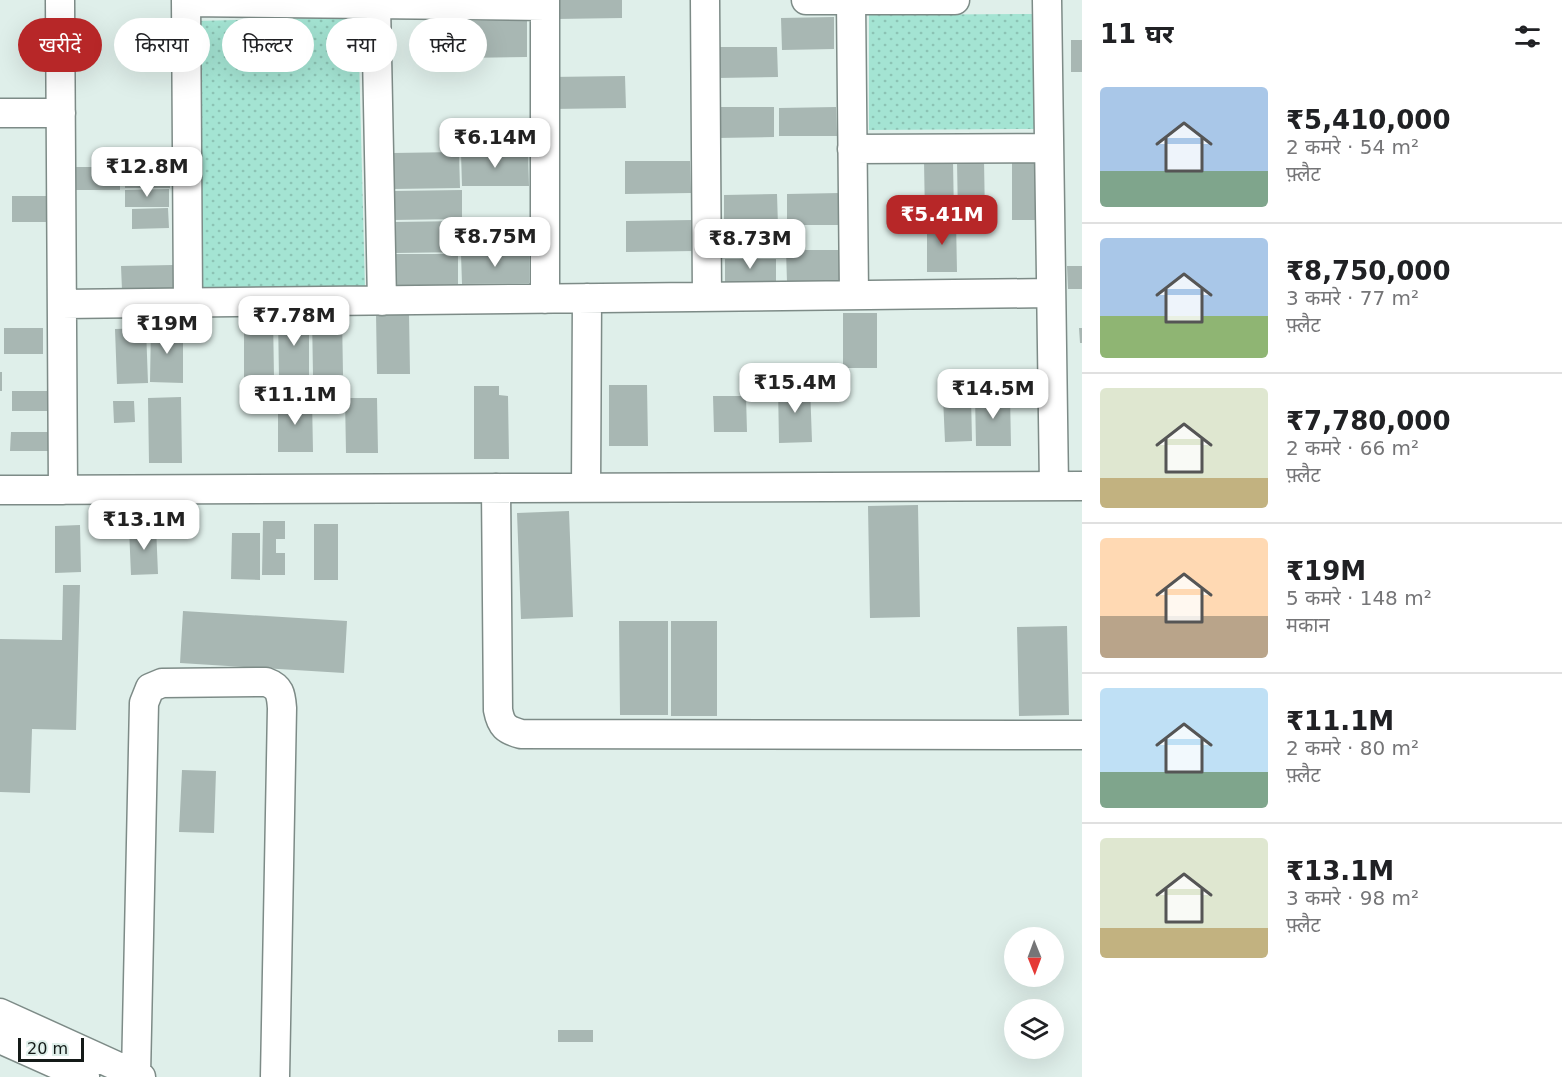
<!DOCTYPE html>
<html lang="hi">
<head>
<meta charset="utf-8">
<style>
  body { margin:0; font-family:"DejaVu Sans","Noto Sans Devanagari",sans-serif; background:#f2f2f2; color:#202124; height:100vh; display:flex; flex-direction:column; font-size:22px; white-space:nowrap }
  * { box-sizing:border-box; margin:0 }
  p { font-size:20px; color:#757577 }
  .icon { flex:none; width:33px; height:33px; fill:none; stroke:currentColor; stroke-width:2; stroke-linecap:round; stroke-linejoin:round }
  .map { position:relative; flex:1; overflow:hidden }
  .panel { display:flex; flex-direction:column; background:#fff; width:480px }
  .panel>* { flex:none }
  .guide { position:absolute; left:18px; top:18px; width:570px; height:54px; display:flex; gap:12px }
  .needle { width:39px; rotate:179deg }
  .buttons { position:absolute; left:1004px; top:927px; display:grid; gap:12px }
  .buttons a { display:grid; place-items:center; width:60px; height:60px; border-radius:50%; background:#fff; box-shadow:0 6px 24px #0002; font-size:30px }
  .scale { position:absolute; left:18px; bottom:15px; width:66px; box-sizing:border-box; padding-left:6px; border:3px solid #141a18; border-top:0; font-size:16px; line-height:21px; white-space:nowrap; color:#141a18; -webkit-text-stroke:4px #dfefea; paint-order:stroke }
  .price { position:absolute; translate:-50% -51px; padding:0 14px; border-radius:12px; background:#fff; color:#222; font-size:20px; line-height:39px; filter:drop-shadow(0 2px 3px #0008) }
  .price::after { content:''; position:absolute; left:50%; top:36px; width:18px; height:14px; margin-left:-9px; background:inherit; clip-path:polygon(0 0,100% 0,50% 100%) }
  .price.current { background:#b72728; color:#fff }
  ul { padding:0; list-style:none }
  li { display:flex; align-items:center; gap:18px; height:150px; padding:0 18px }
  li+li { border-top:2px solid #e0e0e0 }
  li span { display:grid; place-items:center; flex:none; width:168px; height:120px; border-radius:6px; color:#555 }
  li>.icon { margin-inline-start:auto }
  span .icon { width:72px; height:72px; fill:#fffc; stroke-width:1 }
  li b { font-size:26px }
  h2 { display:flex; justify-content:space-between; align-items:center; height:72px; padding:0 18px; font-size:26px }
  .tag { padding:0 21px; border-radius:27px; background:#fff; box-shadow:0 6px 24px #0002; font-size:21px; line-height:54px }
  .tag.current { background:#b72728; color:#fff }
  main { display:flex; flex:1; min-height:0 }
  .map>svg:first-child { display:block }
  .grass { fill:url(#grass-dots) }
  .building { fill:#a8b7b3 }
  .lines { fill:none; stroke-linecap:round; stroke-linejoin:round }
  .minor-casing { stroke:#7d8b87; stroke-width:31 }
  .minor { stroke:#fff; stroke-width:28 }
</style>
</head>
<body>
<main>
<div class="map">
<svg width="1082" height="1077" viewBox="0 0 1082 1077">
  <defs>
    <pattern id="grass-dots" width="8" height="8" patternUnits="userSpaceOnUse" patternTransform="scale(1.5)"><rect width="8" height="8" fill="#a4e4d3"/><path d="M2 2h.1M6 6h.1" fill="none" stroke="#8cc3b4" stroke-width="1.8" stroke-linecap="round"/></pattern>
  </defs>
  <rect width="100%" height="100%" fill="#dfefea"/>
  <!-- grass -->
  <path class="grass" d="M 1035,14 L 1035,129 L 869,130 L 869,15 Z
    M 358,17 L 365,289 L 201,293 L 195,21 Z"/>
  <!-- building -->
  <path class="building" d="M 555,0 L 622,0 L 622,18 L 556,19 Z
    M 834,17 L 834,49 L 782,50 L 781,18 Z
    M 527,20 L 527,57 L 462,58 L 462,21 Z
    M 1071,40 L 1082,40 L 1082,72 L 1071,72 Z
    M 716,47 L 777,47 L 778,77 L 717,78 Z
    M 625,76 L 626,108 L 551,109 L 550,77 Z
    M 716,107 L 774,107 L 774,137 L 716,138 Z
    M 836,107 L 837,136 L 779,136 L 779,108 Z
    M 463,119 L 529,119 L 529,151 L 463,152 Z
    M 459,152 L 460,188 L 393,189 L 393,153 Z
    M 528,152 L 529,186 L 462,186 L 461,153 Z
    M 984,160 L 985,218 L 958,218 L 957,161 Z
    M 625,161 L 690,161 L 691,193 L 625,194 Z
    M 924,161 L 953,161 L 954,217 L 925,218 Z
    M 1012,161 L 1042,161 L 1042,220 L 1012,220 Z
    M 125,164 L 169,164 L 170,188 L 125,188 Z
    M 74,167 L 120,167 L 120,190 L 75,190 Z
    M 169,189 L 169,207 L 125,207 L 125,190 Z
    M 462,190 L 462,219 L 392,220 L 392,191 Z
    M 840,193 L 841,225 L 787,225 L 787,194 Z
    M 777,194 L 778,226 L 741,227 L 776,228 L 777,257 L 724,258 L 724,195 Z
    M 12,196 L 50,196 L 50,222 L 12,222 Z
    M 168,208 L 169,228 L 132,229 L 132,209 Z
    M 693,220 L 694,251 L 626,252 L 626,221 Z
    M 927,220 L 956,220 L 957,272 L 927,272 Z
    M 461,221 L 462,252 L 396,253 L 395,222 Z
    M 786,250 L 840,250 L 841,282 L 787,282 Z
    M 529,253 L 529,283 L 462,284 L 461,254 Z
    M 393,254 L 458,254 L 458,286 L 394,287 Z
    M 725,259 L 776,259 L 776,282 L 725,282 Z
    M 173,265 L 174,289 L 122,290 L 121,266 Z
    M 1067,266 L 1082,266 L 1082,289 L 1068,289 Z
    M 376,313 L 409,313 L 410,374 L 377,374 Z
    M 843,313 L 877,313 L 877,368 L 843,368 Z
    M 312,315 L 342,315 L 343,375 L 313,376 Z
    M 273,316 L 274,378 L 244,378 L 244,317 Z
    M 278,316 L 309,316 L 309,378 L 279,379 Z
    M 151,327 L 183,327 L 183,383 L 150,382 Z
    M 4,328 L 43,328 L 43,354 L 4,354 Z
    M 146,328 L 148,383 L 117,384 L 115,329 Z
    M 1079,328 L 1082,328 L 1082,343 L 1080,343 Z
    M 0,372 L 2,372 L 2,391 L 0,391 Z
    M 609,385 L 647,385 L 648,446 L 609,446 Z
    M 810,385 L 812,442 L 779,443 L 778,386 Z
    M 474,386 L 499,386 L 499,395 L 508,396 L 509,459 L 474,459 Z
    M 12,391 L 49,391 L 49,411 L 12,411 Z
    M 975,395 L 1010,395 L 1011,446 L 976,446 Z
    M 713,396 L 746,396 L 747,432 L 714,432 Z
    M 971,396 L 972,441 L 945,442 L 943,397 Z
    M 181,397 L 182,463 L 149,463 L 148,398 Z
    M 345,398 L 377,398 L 378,453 L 346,453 Z
    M 312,399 L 313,452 L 278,452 L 278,400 Z
    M 113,401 L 134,401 L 135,422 L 114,423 Z
    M 11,432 L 50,432 L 49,451 L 10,451 Z
    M 918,505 L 920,617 L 870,618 L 868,506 Z
    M 569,511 L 573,617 L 521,619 L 517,513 Z
    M 263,521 L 285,521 L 285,539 L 276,539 L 276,553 L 285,553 L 285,575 L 262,575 Z
    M 314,524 L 338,524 L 338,580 L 314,580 Z
    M 80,525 L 81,572 L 55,573 L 55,526 Z
    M 156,526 L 158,574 L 131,575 L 129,528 Z
    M 232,533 L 260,533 L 260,580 L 231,579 Z
    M 63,585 L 80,585 L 76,730 L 32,729 L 30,793 L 0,792 L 0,639 L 62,640 Z
    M 183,611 L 347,621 L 344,673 L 180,663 Z
    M 619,621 L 668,621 L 668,715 L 620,715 Z
    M 671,621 L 717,621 L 717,716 L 671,716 Z
    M 1067,626 L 1069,715 L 1019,716 L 1017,627 Z
    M 182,770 L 216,771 L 214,833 L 179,832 Z
    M 558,1030 L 593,1030 L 593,1042 L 558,1042 Z"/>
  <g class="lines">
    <defs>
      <path id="minor" d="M 60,0 L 63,490
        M 186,0 L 188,302
        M 545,0 L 545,299
        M 705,0 L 707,297
        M 806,0 L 955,0
        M 1047,0 L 1054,486
        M 851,1 L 854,295
        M 186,2 L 545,6
        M 376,5 L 382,301
        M 0,113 L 61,113
        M 852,149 L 1049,148
        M 62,304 L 1051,293
        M 496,488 L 498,710 C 501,726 506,730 521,734 L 1082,735
        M 586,488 L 587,298
        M 0,490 L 1082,486
        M 0,1013 L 141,1077
        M 0,1039 L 85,1077
        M 136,1075 L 144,703 L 150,688 L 162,683 L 266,682 C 280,687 281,694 282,708 L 275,1077"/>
    </defs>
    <!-- minor casing -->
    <use href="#minor" class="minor-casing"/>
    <!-- minor -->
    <use href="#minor" class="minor"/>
  </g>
</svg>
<div class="buttons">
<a><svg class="needle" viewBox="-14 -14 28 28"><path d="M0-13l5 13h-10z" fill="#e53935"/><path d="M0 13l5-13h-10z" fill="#757577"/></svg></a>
<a><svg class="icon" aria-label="layers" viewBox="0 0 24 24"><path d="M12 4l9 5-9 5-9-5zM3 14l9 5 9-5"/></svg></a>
</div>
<div class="scale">20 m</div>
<b class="price" style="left:495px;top:169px">₹6.14M</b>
<b class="price" style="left:147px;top:198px">₹12.8M</b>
<b class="price current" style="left:942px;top:246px">₹5.41M</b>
<b class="price" style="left:495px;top:268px">₹8.75M</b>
<b class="price" style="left:750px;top:270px">₹8.73M</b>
<b class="price" style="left:294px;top:347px">₹7.78M</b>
<b class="price" style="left:167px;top:355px">₹19M</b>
<b class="price" style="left:795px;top:414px">₹15.4M</b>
<b class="price" style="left:993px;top:420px">₹14.5M</b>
<b class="price" style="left:295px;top:426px">₹11.1M</b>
<b class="price" style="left:144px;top:551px">₹13.1M</b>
<div class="guide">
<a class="tag current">खरीदें</a>
<a class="tag">किराया</a>
<a class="tag">फ़िल्टर</a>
<a class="tag">नया</a>
<a class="tag">फ़्लैट</a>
</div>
</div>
<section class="panel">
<h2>11 घर<svg class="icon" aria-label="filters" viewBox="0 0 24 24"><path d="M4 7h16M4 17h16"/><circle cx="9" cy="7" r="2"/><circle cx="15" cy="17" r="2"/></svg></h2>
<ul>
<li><span style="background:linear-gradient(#a9c7e8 70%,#7fa58c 0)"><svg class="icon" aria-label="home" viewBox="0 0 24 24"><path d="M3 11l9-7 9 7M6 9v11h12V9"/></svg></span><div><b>₹5,410,000</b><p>2 कमरे · 54 m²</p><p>फ़्लैट</p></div></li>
<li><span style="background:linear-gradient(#a9c7e8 65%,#8fb573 0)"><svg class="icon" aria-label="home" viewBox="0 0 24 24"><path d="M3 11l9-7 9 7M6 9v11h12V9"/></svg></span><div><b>₹8,750,000</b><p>3 कमरे · 77 m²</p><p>फ़्लैट</p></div></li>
<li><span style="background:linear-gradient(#dfe7d0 75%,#c2b280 0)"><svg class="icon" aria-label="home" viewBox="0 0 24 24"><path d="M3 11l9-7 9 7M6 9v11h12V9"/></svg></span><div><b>₹7,780,000</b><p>2 कमरे · 66 m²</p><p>फ़्लैट</p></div></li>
<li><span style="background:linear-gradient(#ffd9b3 65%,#b9a48a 0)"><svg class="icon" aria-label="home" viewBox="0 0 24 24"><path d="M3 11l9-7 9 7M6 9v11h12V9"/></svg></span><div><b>₹19M</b><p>5 कमरे · 148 m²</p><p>मकान</p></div></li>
<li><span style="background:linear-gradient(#bfe0f5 70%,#7fa58c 0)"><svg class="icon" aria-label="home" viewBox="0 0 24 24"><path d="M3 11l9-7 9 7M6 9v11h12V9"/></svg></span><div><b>₹11.1M</b><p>2 कमरे · 80 m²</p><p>फ़्लैट</p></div></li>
<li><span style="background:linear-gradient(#dfe7d0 75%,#c2b280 0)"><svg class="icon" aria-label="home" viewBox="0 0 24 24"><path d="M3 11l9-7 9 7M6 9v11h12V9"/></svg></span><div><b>₹13.1M</b><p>3 कमरे · 98 m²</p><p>फ़्लैट</p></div></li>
</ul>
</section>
</main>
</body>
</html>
